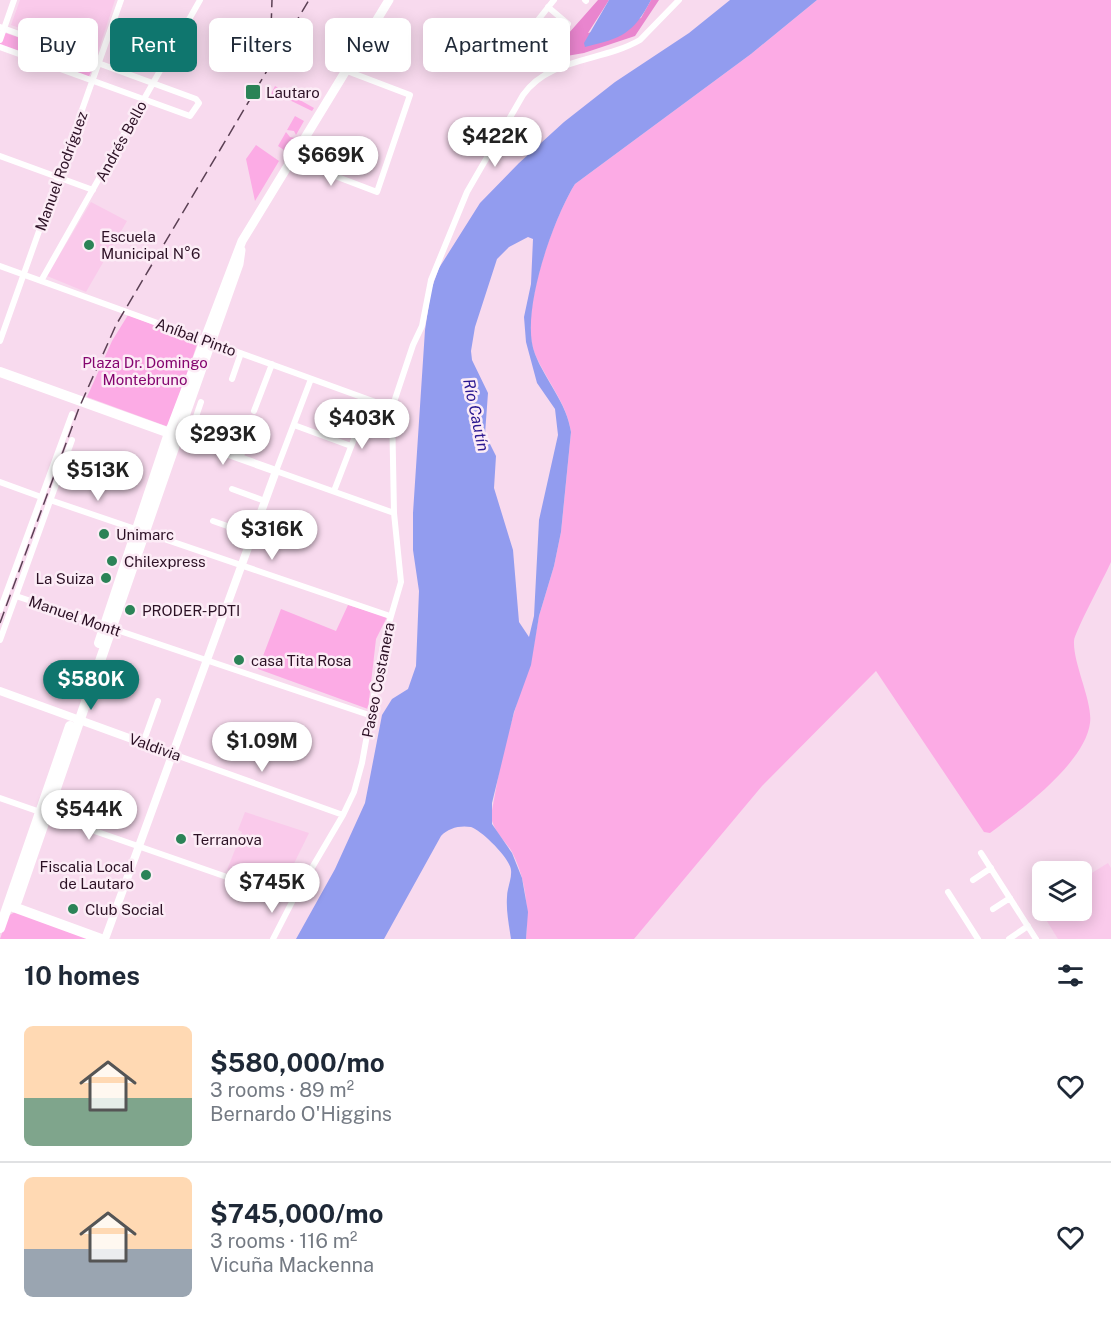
<!DOCTYPE html>
<html lang="en">
<head>
<meta charset="utf-8">
<style>
  body { margin:0; font-family:"Public Sans",sans-serif; background:#f2f2f3; color:#1f2937; height:100vh; display:flex; flex-direction:column; font-size:22px; white-space:nowrap }
  * { box-sizing:border-box; margin:0 }
  p { font-size:20px; color:#747a83 }
  .icon { flex:none; width:33px; height:33px; fill:none; stroke:currentColor; stroke-width:2; stroke-linecap:round; stroke-linejoin:round }
  .map { position:relative; height:939px; overflow:hidden }
  .panel { display:flex; flex-direction:column; background:#fff; flex:1 }
  .panel>* { flex:none }
  .banner { position:absolute; left:18px; top:18px; width:600px; height:54px; display:flex; gap:12px }
  .controls { position:absolute; left:1032px; top:861px; display:grid; gap:12px }
  .controls a { display:grid; place-items:center; width:60px; height:60px; border-radius:9px; background:#fff; box-shadow:0 3px 15px #0003; font-size:30px }
  .price { position:absolute; translate:-50% -51px; padding:0 14px; border-radius:21px; background:#fff; color:#222; font-size:20px; line-height:39px; filter:drop-shadow(0 2px 3px #0008) }
  .price::after { content:''; position:absolute; left:50%; top:36px; width:18px; height:14px; margin-left:-9px; background:inherit; clip-path:polygon(0 0,100% 0,50% 100%) }
  .price.selected { background:#0f766e; color:#fff }
  ul { padding:0; list-style:none }
  li { display:flex; align-items:center; gap:18px; height:150px; padding:0 24px }
  li+li { border-top:2px solid #e0e1e3 }
  li span { display:grid; place-items:center; flex:none; width:168px; height:120px; border-radius:9px; color:#555 }
  li>.icon { margin-inline-start:auto }
  span .icon { width:72px; height:72px; fill:#fffc; stroke-width:1 }
  li b { font-size:26px }
  h2 { display:flex; justify-content:space-between; align-items:center; height:72px; padding:0 24px; font-size:26px }
  .chip { padding:0 21px; border-radius:9px; background:#fff; box-shadow:0 3px 15px #0003; font-size:21px; line-height:54px }
  .chip.selected { background:#0f766e; color:#fff }
  .map>svg:first-child { display:block }
  .built { fill:#facaeb }
  .green { fill:#fcabe5 }
  .forest { fill:#e985ce }
  .water { fill:#929cef; fill-rule:evenodd }
  .lines { fill:none; stroke-linecap:round; stroke-linejoin:round }
  .minor { stroke:#fff; stroke-width:6 }
  .tertiary { stroke:#fff; stroke-width:8 }
  .secondary { stroke:#fff; stroke-width:9 }
  .primary { stroke:#fff; stroke-width:10 }
  .rail { stroke:#5b4054; stroke-width:1.5; stroke-dasharray:12 6; stroke-linecap:butt }
  .poi-dot { fill:#2b8357; stroke:#fcecf6; stroke-width:2 }
  .labels { text-anchor:middle; dominant-baseline:central; stroke-width:5; stroke-linejoin:round; paint-order:stroke }
  .poi-label { font-size:15px; fill:#2c1125; stroke:#fcecf6; text-anchor:start }
  .street-label { font-size:15px; fill:#2c1125; stroke:#fcecf6 }
  .park-label { font-size:15px; fill:#85056f; stroke:#fcecf6 }
  .water-label { font-size:16px; font-style:italic; fill:#2b1891; stroke:#fcecf6 }
</style>
</head>
<body>
<div class="map">
<svg width="1111" height="939" viewBox="0 0 1111 939">
  <rect width="100%" height="100%" fill="#f8daee"/>
  <!-- built -->
  <path class="built" d="M 20,0 L 115,0 L 97,55 L 11,25 Z
    M 91,202 L 127,221 L 86,292 L 47,276 Z
    M 245,812 L 309,833 L 281,890 L 227,870 L 242,832 L 238,830 Z
    M 1108,863 L 1111,868 L 1111,939 L 1058,939 L 1037,905 L 1042,902 L 1042,910 L 1082,910 L 1082,879 Z"/>
  <!-- green -->
  <path class="green" d="M 817,0 L 1111,0 L 1111,562 C 1105,576 1075,631 1074,641 C 1073,664 1093,702 1090,723 C 1085,763 1021,810 990,833 L 984,832 L 876,671 L 762,786 L 634,939 L 526,939 C 529,910 526,879 512,852 C 504,839 493,831 491,816 L 503,750 L 533,649 L 539,616 L 554,566 L 561,532 L 571,432 C 567,403 546,380 535,354 C 518,315 553,219 575,184 L 751,54 Z
    M 0,31 L 95,64 L 88,78 L 0,46 Z
    M 275,86 L 314,108 L 312,111 L 277,94 L 275,97 L 271,94 Z
    M 295,116 L 304,121 L 296,135 L 294,131 L 287,130 Z
    M 286,132 L 290,137 L 295,138 L 287,152 L 278,146 Z
    M 256,145 L 279,161 L 255,201 L 246,159 Z
    M 128,315 L 195,341 L 197,344 L 171,423 L 166,426 L 87,397 L 112,341 Z
    M 348,605 L 387,617 L 376,639 L 368,709 L 258,669 L 281,609 L 336,631 Z
    M 15,912 L 91,939 L 0,939 L 8,916 Z"/>
  <!-- forest -->
  <path class="forest" d="M 598,0 L 609,0 L 588,33 L 641,18 L 651,0 L 659,0 L 635,36 L 584,53 L 555,58 L 568,34 Z"/>
  <!-- water -->
  <path class="water" d="M 609,0 L 651,0 C 633,34 622,38 585,47 L 584,43 Z
    M 730,0 L 817,0 L 751,54 L 575,184 C 553,219 519,315 535,354 C 545,380 567,403 571,432 L 561,532 L 554,566 L 539,616 L 531,665 L 514,712 L 492,803 L 492,824 L 512,853 L 522,878 L 528,912 L 526,939 L 511,939 C 509,925 506,911 507,897 C 507,888 512,879 511,870 C 510,858 481,830 471,827 C 460,825 448,828 441,836 L 384,939 L 296,939 L 335,869 L 365,803 L 382,715 L 392,699 L 408,689 L 416,666 L 419,591 L 413,550 L 413,513 L 425,330 L 431,290 L 439,268 L 480,203 L 519,163 L 564,122 L 615,82 L 689,33 ZM 528,237 L 533,239 L 531,284 L 524,317 L 526,342 L 537,383 L 555,409 L 558,435 L 539,520 L 534,616 L 529,637 L 519,622 L 513,550 L 494,488 L 496,456 L 485,434 L 488,393 L 472,360 L 471,351 L 475,327 L 497,259 L 509,247 Z"/>
  <g class="lines">
    <!-- minor -->
    <path class="minor" d="M 585,0 L 586,1
      M 548,7 L 568,24
      M 538,20 L 554,0
      M 0,27 L 196,99 L 199,103 L 190,116 L 0,47
      M 0,40 L 14,0
      M 0,156 L 93,190
      M 293,160 L 377,192 L 410,95 L 347,71
      M 0,266 L 392,408
      M 41,281 L 200,0
      M 0,341 L 121,0
      M 232,379 L 241,353
      M 311,379 L 276,471 L 394,513
      M 254,411 L 272,364
      M 294,425 L 351,446
      M 188,440 L 201,402
      M 214,449 L 224,421
      M 240,458 L 252,429
      M 0,482 L 41,497
      M 232,489 L 265,501
      M 334,491 L 369,400
      M 50,500 L 390,616
      M 213,521 L 253,535
      M 16,596 L 372,716
      M 0,610 L 72,414
      M 0,640 L 72,440
      M 143,743 L 158,701
      M 173,754 L 343,815
      M 0,798 L 293,900
      M 981,853 L 1036,939
      M 973,880 L 991,868
      M 948,892 L 978,939
      M 993,909 L 1010,898
      M 273,939 L 293,900 L 343,815 L 354,792 L 362,763 L 384,640 L 401,582 L 394,513 L 392,408 L 413,345 L 422,326 L 431,280 L 467,192 L 523,95 C 550,57 602,62 640,40 L 679,0
      M 1009,939 L 1028,926"/>
    <!-- tertiary -->
    <path class="tertiary" d="M 0,691 L 173,754
      M 105,939 L 276,471 L 178,436"/>
    <!-- secondary -->
    <path class="secondary" d="M 169,433 L 242,241 L 389,0
      M 178,436 L 239,264 L 241,250"/>
    <!-- primary -->
    <path class="primary" d="M 0,372 L 178,436 L 17,901 L 8,905
      M 99,643 L 169,433
      M 8,905 L 101,939
      M 0,928 L 70,726"/>
    <!-- rail -->
    <path class="rail" d="M 262,60 L 271,30 L 272,0
      M 0,623 L 79,408 L 116,325 L 309,0"/>
  </g>
  <!-- markers -->
  <g class="poi-dot">
    <rect x="245" y="84" width="16" height="16" rx="3"/>
    <circle cx="89" cy="245" r="6"/>
    <circle cx="104" cy="534" r="6"/>
    <circle cx="112" cy="561" r="6"/>
    <circle cx="106" cy="578" r="6"/>
    <circle cx="130" cy="610" r="6"/>
    <circle cx="239" cy="660" r="6"/>
    <circle cx="181" cy="839" r="6"/>
    <circle cx="146" cy="875" r="6"/>
    <circle cx="73" cy="909" r="6"/>
  </g>
  <g class="labels">
    <!-- poi labels -->
    <g class="poi-label">
      <text x="266" y="92">Lautaro</text>
      <text x="101" y="236">Escuela<tspan x="101" dy="17">Municipal N°6</tspan></text>
      <text x="116" y="534">Unimarc</text>
      <text x="124" y="561">Chilexpress</text>
      <text x="94" y="578" text-anchor="end">La Suiza</text>
      <text x="142" y="610">PRODER-PDTI</text>
      <text x="251" y="660">casa Tita Rosa</text>
      <text x="193" y="839">Terranova</text>
      <text x="134" y="866" text-anchor="end">Fiscalia Local<tspan x="134" dy="17">de Lautaro</tspan></text>
      <text x="85" y="909">Club Social</text>
    </g>
    <!-- street labels -->
    <g class="street-label">
      <text transform="translate(121 141) rotate(-61)">Andrés Bello</text>
      <text transform="translate(61 171) rotate(-70)">Manuel Rodríguez</text>
      <text transform="translate(196 337) rotate(20)">Aníbal Pinto</text>
      <text transform="translate(75 616) rotate(19)">Manuel Montt</text>
      <text transform="translate(378 680) rotate(-79)">Paseo Costanera</text>
      <text transform="translate(155 747) rotate(20)">Valdivia</text>
    </g>
    <!-- park labels -->
    <g class="park-label">
      <text x="145" y="362">Plaza Dr. Domingo<tspan x="145" dy="17">Montebruno</tspan></text>
    </g>
    <!-- water labels -->
    <g class="water-label">
      <text transform="translate(476 415) rotate(78)">Río Cautín</text>
    </g>
  </g>
</svg>
<div class="controls">
<a><svg class="icon" aria-label="layers" viewBox="0 0 24 24"><path d="M12 4l9 5-9 5-9-5zM3 14l9 5 9-5"/></svg></a>
</div>
<b class="price" style="left:495px;top:168px">$422K</b>
<b class="price" style="left:331px;top:187px">$669K</b>
<b class="price" style="left:362px;top:450px">$403K</b>
<b class="price" style="left:223px;top:466px">$293K</b>
<b class="price" style="left:98px;top:502px">$513K</b>
<b class="price" style="left:272px;top:561px">$316K</b>
<b class="price selected" style="left:91px;top:711px">$580K</b>
<b class="price" style="left:262px;top:773px">$1.09M</b>
<b class="price" style="left:89px;top:841px">$544K</b>
<b class="price" style="left:272px;top:914px">$745K</b>
<div class="banner">
<a class="chip">Buy</a>
<a class="chip selected">Rent</a>
<a class="chip">Filters</a>
<a class="chip">New</a>
<a class="chip">Apartment</a>
</div>
</div>
<section class="panel">
<h2>10 homes<svg class="icon" aria-label="filters" viewBox="0 0 24 24"><path d="M4 7h16M4 17h16"/><circle cx="9" cy="7" r="2"/><circle cx="15" cy="17" r="2"/></svg></h2>
<ul>
<li><span style="background:linear-gradient(#ffd9b3 60%,#7fa58c 0)"><svg class="icon" aria-label="home" viewBox="0 0 24 24"><path d="M3 11l9-7 9 7M6 9v11h12V9"/></svg></span><div><b>$580,000/mo</b><p>3 rooms · 89 m²</p><p>Bernardo O'Higgins</p></div><svg class="icon" aria-label="heart" viewBox="0 0 24 24"><path d="M12 20l-8-8c-3-5 5-10 8-4 3-6 11-1 8 4z"/></svg></li>
<li><span style="background:linear-gradient(#ffd9b3 60%,#9aa5b1 0)"><svg class="icon" aria-label="home" viewBox="0 0 24 24"><path d="M3 11l9-7 9 7M6 9v11h12V9"/></svg></span><div><b>$745,000/mo</b><p>3 rooms · 116 m²</p><p>Vicuña Mackenna</p></div><svg class="icon" aria-label="heart" viewBox="0 0 24 24"><path d="M12 20l-8-8c-3-5 5-10 8-4 3-6 11-1 8 4z"/></svg></li>
</ul>
</section>
</body>
</html>
